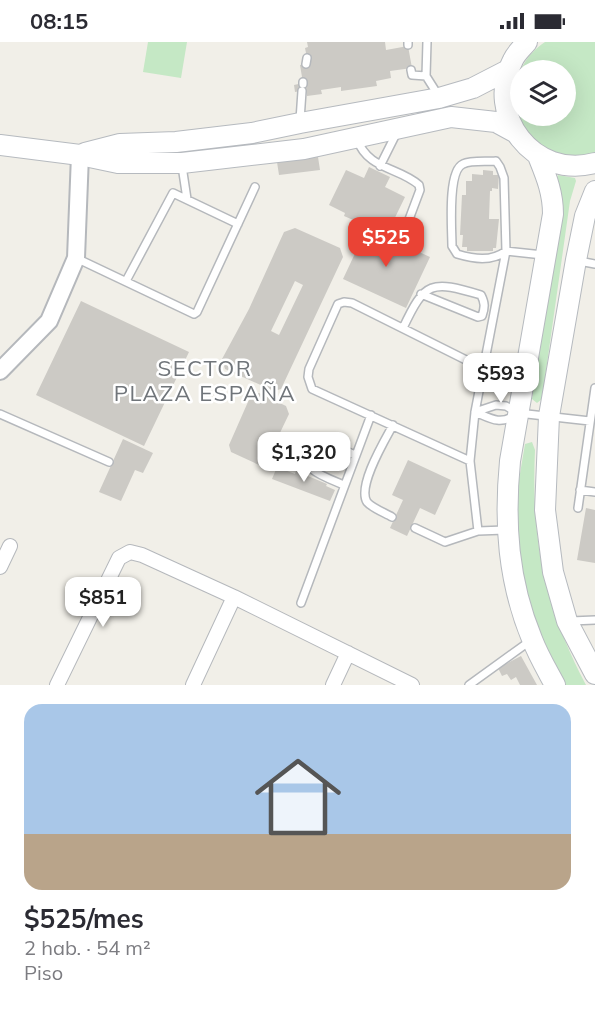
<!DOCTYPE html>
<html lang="es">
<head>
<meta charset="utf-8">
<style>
  body { margin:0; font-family:Mulish,sans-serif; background:#f7f7f7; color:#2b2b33; height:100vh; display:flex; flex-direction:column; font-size:22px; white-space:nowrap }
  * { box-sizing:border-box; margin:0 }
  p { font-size:20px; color:#7c7c81 }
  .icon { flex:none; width:33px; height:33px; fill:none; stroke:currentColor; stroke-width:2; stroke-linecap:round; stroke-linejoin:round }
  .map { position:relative; height:643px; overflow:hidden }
  .sheet { display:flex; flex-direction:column; background:#fff; flex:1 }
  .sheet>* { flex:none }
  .fabs { position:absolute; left:510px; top:18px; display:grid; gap:12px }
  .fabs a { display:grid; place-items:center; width:66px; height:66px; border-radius:50%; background:#fff; box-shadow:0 6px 24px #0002; font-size:30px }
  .price { position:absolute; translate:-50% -51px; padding:0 14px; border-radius:12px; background:#fff; color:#222; font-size:20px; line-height:39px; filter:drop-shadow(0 2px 3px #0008) }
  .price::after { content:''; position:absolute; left:50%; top:36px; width:18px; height:14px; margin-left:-9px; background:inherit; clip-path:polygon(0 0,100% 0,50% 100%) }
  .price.on { background:#ea4335; color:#fff }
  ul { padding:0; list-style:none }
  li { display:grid; align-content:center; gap:12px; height:318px; padding:0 24px }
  li span { display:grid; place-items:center; height:186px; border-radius:18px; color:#555 }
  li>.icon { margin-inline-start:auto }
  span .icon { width:108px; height:108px; fill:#fffc; stroke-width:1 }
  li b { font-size:26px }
  .status { display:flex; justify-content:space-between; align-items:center; height:42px; padding:0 30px; background:#fff; direction:ltr }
  .status svg { height:16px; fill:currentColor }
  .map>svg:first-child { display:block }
  .green { fill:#c5e8c5; fill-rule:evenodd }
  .building { fill:#cccac5; fill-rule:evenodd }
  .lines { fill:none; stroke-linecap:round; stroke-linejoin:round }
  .service-casing { stroke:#b5b8bc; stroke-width:10 }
  .minor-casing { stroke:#b5b8bc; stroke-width:16 }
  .tertiary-casing { stroke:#b5b8bc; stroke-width:20 }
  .secondary-casing { stroke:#b6babf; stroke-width:22 }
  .service { stroke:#fff; stroke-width:7 }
  .minor { stroke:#fff; stroke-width:14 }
  .tertiary { stroke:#fff; stroke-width:16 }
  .secondary { stroke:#fff; stroke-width:20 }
  .labels { text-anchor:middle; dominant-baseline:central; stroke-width:5; stroke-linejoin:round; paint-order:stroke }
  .neighbourhood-label { font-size:22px; letter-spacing:1.5px; fill:#70757a; stroke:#fff }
</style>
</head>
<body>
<div class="status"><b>08:15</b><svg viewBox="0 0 49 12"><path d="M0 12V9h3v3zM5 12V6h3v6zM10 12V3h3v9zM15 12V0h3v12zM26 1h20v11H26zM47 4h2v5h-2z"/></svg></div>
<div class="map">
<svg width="595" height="643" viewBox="0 0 595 643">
  <rect width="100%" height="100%" fill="#f1efe8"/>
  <!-- green -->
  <path class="green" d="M 148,0 L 187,0 L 181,36 L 143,30 Z
    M 545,0 L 595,0 L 595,112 C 581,114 567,116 553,110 C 505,90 503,27 545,0 ZM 520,28 L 566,28 L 566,74 L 520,74 Z
    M 558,133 L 575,136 L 576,139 L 570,159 L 542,357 L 537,361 L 532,357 L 561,155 L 556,137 Z
    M 532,400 L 535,408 C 531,497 544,563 586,643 L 560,643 L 522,547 L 513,473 L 525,402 Z"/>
  <!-- building -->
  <path class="building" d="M 307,0 L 385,0 L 386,8 L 408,4 L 412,26 L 390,29 L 391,36 L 376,39 L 377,44 L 341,49 L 341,45 L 321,48 L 322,52 L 307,54 L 306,48 L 295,50 L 294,43 L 303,41 L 300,23 L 308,21 L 305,6 L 308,5 Z
    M 318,115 L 320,128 L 279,133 L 277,120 Z
    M 369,125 L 390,135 L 385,145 L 405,155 L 388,190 L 375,184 L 374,187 L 344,174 L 345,171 L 329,163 L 346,128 L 364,136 Z
    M 483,128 L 493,129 L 493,133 L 499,133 L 498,147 L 492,146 L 492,149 L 490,149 L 489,177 L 499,177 L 496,206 L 493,206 L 493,209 L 467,209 L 467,205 L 462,205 L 463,193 L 460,193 L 462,153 L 466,153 L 466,139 L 472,139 L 472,132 L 483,133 Z
    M 295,186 L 340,206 L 343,215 L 281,347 L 274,349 L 225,327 L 222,317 L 249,267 L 284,190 ZM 295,239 L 303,243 L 279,293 L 271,289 Z
    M 367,186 L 430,215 L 406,266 L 343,237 Z
    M 81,259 L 189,310 L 144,404 L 36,353 Z
    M 259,351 L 286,364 L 289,372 L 265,422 L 259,423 L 231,410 L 229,403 L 251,353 Z
    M 123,397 L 153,411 L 143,431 L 135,428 L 121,459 L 99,450 Z
    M 408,418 L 451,438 L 435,473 L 420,466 L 407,494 L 390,486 L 403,458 L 392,453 Z
    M 277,425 L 295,432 L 296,429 L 327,442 L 326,444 L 335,448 L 330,459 L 272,437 Z
    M 586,466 L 595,468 L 595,521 L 577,518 Z
    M 521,614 L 537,643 L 520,643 L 516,635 L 511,638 L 507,632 L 502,634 L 498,626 Z"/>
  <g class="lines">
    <defs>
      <path id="service" d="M 427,0 L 426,34 L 438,53
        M 408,3 L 408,0
        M 306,22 L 307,16
        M 411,28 L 412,33 L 426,34
        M 303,42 L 303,40
        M 300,78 L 302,49
        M 357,97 C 368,128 399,125 419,143 L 420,148 L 405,188
        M 182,124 L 187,157
        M 380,124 L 396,92
        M 76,216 L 194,272 L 197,270 L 255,145
        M 579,219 L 595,222
        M 126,239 L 173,151 L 238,182
        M 403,286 C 425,239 431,238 481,253 C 485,261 485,265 482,274 L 478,275 L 421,252
        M 475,370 L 496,363 L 506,364 L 518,371 L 590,379
        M 475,370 C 490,376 499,383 514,374
        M 0,372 L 109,420
        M 470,419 L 312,347 L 308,335 L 309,327 L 338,262 L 344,260 L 352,261 L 484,327
        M 344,443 C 328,436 295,427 308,404 L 324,399 L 355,413
        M 580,448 L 595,450
        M 578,466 L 595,346
        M 392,475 C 385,471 372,466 367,460 C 357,444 385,398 393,383
        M 415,486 L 445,500 L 478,489
        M 505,488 L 478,489 L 470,419 L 475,370 L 506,209 L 504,136 L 500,125 L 496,119 C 486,120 471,118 463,122 C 447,129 452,188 452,204 L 457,212 C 474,217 491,220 506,209 L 543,213
        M 301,561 L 371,373
        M 571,579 L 595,578
        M 469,643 L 530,599"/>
      <path id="minor" d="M 0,525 L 10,504
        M 57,643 L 119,516 L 130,510 L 142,513 L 234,555 L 412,643
        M 193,643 L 234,555
        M 333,643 L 348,611"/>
      <path id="tertiary" d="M 0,329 L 49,279 L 76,216 L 80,113"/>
      <path id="secondary" d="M 527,0 C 522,6 516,11 513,18 C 484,73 534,138 595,121
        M 0,103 L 80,113 L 118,121 L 182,121 L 304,107 L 451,75 L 496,80 L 516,91
        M 85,111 L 120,102 L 176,100 L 252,91 L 300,81 L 439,56 L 473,46 L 508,28
        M 538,114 C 546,134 553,150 553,172 L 510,419 C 504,481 508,539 532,597 C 538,613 547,628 555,643
        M 595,149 L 585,174 L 576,218 L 549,374 L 545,468 L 553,530 L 567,579 L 595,632"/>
    </defs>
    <!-- service casing -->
    <use href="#service" class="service-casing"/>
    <!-- minor casing -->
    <use href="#minor" class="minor-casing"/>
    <!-- tertiary casing -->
    <use href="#tertiary" class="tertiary-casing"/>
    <!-- secondary casing -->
    <use href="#secondary" class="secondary-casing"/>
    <!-- service -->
    <use href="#service" class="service"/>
    <!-- minor -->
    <use href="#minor" class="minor"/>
    <!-- tertiary -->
    <use href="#tertiary" class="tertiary"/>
    <!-- secondary -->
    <use href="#secondary" class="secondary"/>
  </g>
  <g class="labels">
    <!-- neighbourhood labels -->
    <g class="neighbourhood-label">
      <text x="205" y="326">SECTOR<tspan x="205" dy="25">PLAZA ESPAÑA</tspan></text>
    </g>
  </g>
</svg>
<div class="fabs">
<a><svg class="icon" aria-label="layers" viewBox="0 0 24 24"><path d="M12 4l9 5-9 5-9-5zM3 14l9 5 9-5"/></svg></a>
</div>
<b class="price on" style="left:386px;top:226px">$525</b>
<b class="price" style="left:501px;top:362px">$593</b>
<b class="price" style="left:304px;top:441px">$1,320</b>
<b class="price" style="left:103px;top:586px">$851</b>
</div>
<section class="sheet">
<ul>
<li><span style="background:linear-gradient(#a9c7e8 70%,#b9a48a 0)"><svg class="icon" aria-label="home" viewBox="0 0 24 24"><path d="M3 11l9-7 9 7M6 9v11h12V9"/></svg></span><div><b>$525/mes</b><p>2 hab. · 54 m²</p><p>Piso</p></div></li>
</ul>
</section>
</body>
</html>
